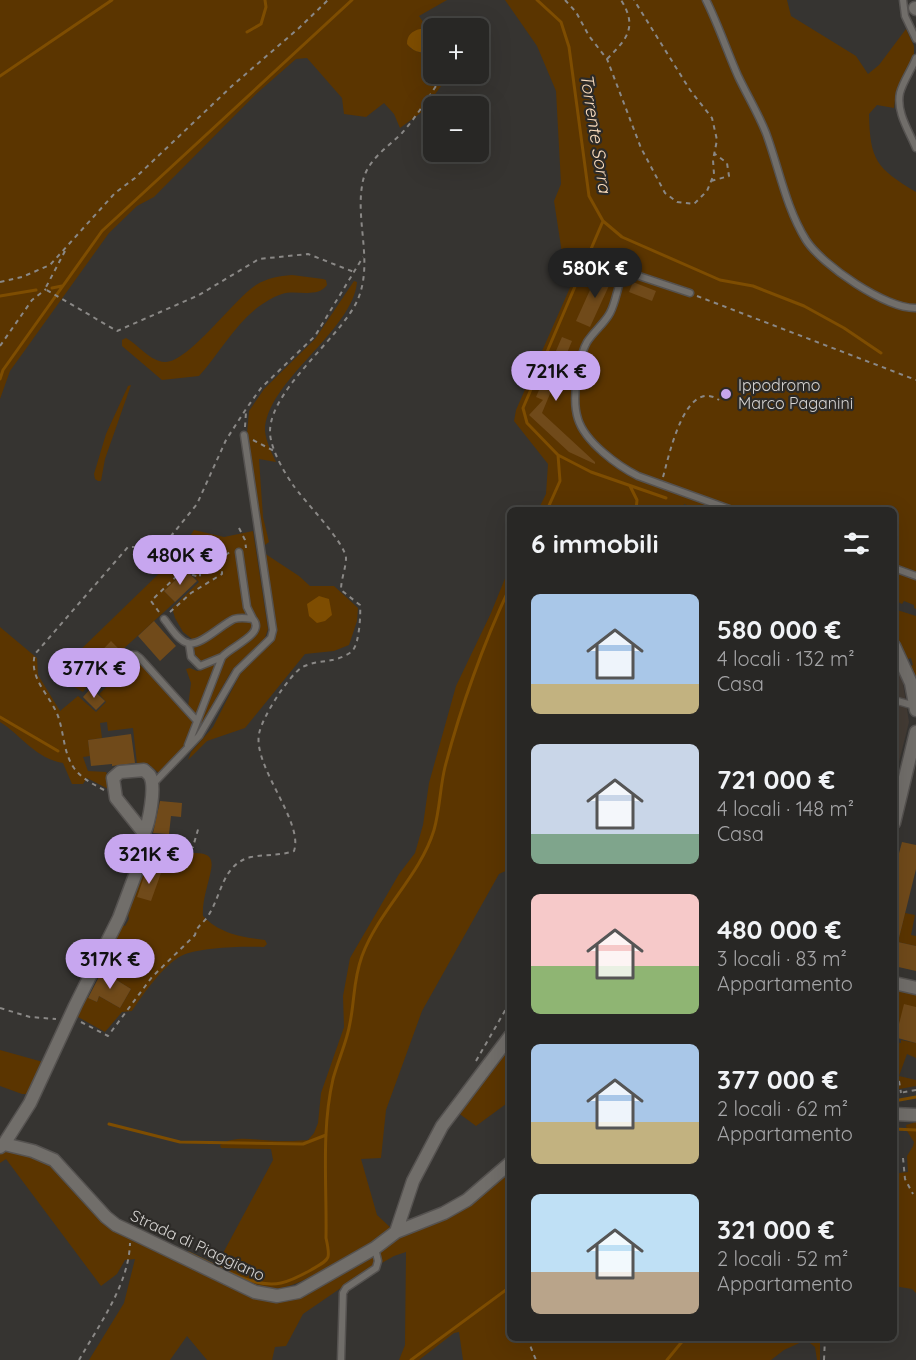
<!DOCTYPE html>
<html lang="it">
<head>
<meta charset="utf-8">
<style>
  body { margin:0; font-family:Quicksand,sans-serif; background:#343332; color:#f1f3f6; height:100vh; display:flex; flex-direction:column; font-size:22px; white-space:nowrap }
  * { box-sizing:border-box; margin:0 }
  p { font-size:20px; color:#a5a5a7 }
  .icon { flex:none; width:33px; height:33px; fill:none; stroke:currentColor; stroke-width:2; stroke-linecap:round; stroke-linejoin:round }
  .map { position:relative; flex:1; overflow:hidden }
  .panel { position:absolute; left:507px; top:507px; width:390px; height:834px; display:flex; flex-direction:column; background:#282725; border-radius:9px; box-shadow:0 6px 24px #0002,0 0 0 2px #444442 }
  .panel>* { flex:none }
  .tools { position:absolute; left:423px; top:18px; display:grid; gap:12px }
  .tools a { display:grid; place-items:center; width:66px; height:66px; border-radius:9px; background:#282725; box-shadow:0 6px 24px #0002,0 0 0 2px #444442; font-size:30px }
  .price { position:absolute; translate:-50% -51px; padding:0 14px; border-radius:21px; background:#c7a6ef; color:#111; font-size:20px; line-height:39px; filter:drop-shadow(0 2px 3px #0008) }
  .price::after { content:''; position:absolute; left:50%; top:36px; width:18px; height:14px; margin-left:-9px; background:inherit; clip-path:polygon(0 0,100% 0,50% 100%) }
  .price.current { background:#222; color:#fff }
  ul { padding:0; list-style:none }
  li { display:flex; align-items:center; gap:18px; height:150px; padding:0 24px }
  li span { display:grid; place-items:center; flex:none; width:168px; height:120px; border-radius:9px; color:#555 }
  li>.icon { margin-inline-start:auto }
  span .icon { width:72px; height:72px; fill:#fffc; stroke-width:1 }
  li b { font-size:26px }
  h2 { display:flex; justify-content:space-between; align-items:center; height:72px; padding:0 24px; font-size:26px }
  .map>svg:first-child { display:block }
  .built { fill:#433b34 }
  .green { fill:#5b3500 }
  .water { fill:#7e4d01 }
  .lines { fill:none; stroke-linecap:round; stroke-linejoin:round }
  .stream { stroke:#7e4d01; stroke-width:3 }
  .building { fill:#704a1a }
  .service-casing { stroke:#555250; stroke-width:9 }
  .minor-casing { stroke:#555250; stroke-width:15 }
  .path { stroke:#8a8886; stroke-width:2; stroke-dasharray:4.5 4.5; stroke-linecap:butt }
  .service { stroke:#716e6a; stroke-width:6 }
  .minor { stroke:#716e6a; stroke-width:12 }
  .poi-dot { fill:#c7a6ef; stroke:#2c2a27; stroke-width:2 }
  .labels { text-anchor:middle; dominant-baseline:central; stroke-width:4.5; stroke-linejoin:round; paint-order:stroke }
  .poi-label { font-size:16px; fill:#d5d3d1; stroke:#2c2a27; text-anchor:start }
  .street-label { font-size:16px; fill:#d5d3d1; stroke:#2c2a27 }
  .water-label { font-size:18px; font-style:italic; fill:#f9dbbc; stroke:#2c2a27 }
</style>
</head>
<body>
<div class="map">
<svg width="916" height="1360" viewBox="0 0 916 1360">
  <rect width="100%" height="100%" fill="#363431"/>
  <!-- built -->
  <path class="built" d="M 894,663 L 903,683 L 909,722 L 897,770 L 894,769 Z"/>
  <!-- green -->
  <path class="green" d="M 0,0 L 447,0 L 419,16 L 428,29 L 420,29 L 410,48 L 421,53 L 433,53 L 434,74 L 450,74 L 422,112 L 400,128 L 394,114 L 384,103 L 366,117 L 344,114 L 342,98 L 307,58 L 296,59 L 256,94 L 154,197 L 137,206 L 109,233 L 10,371 L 0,399 Z
    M 505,0 L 787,0 L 791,16 L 856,56 L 868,74 L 879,65 L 906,29 L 914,46 L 914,57 L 896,92 L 894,108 L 877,105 L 869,114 C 870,160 876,168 916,192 L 916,609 L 914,608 L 914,605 L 904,601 L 902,604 L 896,601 L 899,592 L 894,592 L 894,510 L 701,510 L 684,504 L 683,510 L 538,510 L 546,494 L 548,464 L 514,421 L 516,410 L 576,274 L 562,253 L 554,201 L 561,184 L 556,91 L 537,46 Z
    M 292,275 L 323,279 L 326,280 L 327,285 C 317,299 296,289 282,294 C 275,296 267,301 261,305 C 235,323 220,353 199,376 L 162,380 L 122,346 L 122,340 L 126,338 C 139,345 149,361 165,362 C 188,363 234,299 256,285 C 267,278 279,276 292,275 Z
    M 354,281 L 357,282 C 353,331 265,382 265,431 C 266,442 272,453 276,462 L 259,459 L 263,517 L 269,542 L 265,545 L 262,543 L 247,434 L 249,411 L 264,389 L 315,339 Z
    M 131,385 L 105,459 L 101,481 L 98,481 L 95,479 L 94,474 L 106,434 L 128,386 Z
    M 194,530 L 224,537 L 253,531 L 268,629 L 265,638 L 232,670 L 196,734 L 159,773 L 147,763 L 137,764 L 133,728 L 108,731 L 107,722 L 100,723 L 102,738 L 88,740 L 90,756 L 83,757 L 88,771 L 106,772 L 109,778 L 110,790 L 87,778 L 83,784 L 72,784 L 63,763 C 36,759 21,735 0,722 L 0,627 L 37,658 L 38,675 L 60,711 L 78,696 L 96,712 L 106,702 L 99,694 L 121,673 L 117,668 L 128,658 L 134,658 L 138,661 L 183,709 L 188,707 L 191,683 L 186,669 L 190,668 L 197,671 L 203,670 L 195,655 L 192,639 L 183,632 L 175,618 L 172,608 L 199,582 L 176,557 Z
    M 264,553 L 299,576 L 310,586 L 334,586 L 358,608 L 357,621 L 349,645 L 334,651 L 305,654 L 245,728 L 207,741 L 188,760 L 191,752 L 213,727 L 240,674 L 273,641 L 277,628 Z
    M 174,559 L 186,570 L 164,591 L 175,602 L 121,651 L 111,642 L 87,666 L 84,664 L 75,673 L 86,684 L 86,688 L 83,692 L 51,674 L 67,648 L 75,655 Z
    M 510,566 L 510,869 L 499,874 L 422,1011 L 386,1110 L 381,1158 L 361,1159 L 377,1215 L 391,1228 C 378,1244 302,1285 281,1288 C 259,1292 235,1277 215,1268 L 273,1160 L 271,1149 L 221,1148 L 220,1145 C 236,1134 259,1141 278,1141 C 288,1141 298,1141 308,1140 L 314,1133 L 318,1123 L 321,1093 L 344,1027 L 343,996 L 350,958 L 399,874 L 415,853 L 423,825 L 429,783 L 456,686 L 491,613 Z
    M 894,609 L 916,616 L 916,680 L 908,667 L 913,665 L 911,658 L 905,660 L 894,629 Z
    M 146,842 C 156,845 167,849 177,852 C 190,856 216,846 211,870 C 208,886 202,900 203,916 C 220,934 242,937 265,940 L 267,944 L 264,947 C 245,946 198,947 181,956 C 163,966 143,994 132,1011 L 122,1012 L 105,1032 L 78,1017 L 77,1013 L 86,997 L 97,1002 L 99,996 L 120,1008 L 131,989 L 100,970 L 106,961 L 122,925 L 125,926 L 129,919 L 128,913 L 145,862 Z
    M 905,913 L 915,915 L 911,935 L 916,936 L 916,946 L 898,942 Z
    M 894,989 L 916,994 L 916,1007 L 898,1028 L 894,1027 Z
    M 901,1040 L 916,1043 L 916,1058 L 907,1054 L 899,1076 L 916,1080 L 916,1086 L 894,1090 L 894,1052 L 896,1042 L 901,1043 Z
    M 0,1050 L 43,1062 L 29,1094 L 22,1094 L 0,1086 Z
    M 502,1054 L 510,1056 L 510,1104 L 506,1104 L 476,1126 L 457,1112 Z
    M 916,1122 L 916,1293 L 912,1289 L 894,1286 L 894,1181 L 899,1173 L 908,1172 L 907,1156 L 913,1146 L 914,1142 L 907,1131 L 906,1125 Z
    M 5,1149 L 48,1160 L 104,1220 L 253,1295 L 299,1295 L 510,1167 L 510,1338 L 820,1338 L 820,1360 L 817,1360 L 815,1347 L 806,1340 L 784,1350 L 771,1360 L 463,1360 L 459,1332 L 454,1333 L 419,1360 L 399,1360 L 405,1345 L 406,1252 L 394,1256 L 354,1279 L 303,1314 L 286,1346 L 275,1347 L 272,1360 L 207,1360 L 187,1336 L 170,1360 L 89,1360 L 124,1303 L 135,1259 L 125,1260 L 117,1274 L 101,1286 L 6,1159 L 0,1163 L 0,1152 Z"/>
  <!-- water -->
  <path class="water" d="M 420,29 L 428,29 L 433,34 L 433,53 C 423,54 413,52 407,44 C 407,35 412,31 420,29 Z
    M 319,596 L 329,599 L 332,615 L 325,621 L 317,623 L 309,616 L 307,604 Z"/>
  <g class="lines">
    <!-- stream -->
    <path class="stream" d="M 537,0 L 561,22 L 569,47 L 589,196 L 603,221 L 622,237 L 720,280 L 753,286 L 804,306 L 844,328 L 881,353
      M 247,32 L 261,24 L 266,7 L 265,0
      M 0,76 L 112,0
      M 52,288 L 62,286
      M 0,296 L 36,290
      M 0,379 L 3,370 L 102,231 L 352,0
      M 558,455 L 591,472 L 666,498
      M 630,486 L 637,500 L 636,510
      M 547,510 L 560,481 L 558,455 L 527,423 L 523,408 L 603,221
      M 0,717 L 58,751
      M 894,1101 L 916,1097
      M 109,1124 L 180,1142 L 303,1144 L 326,1135
      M 894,1129 L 916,1130
      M 189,1253 C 215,1265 252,1289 281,1283 C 291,1281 302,1275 311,1270 C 330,1259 331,1260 326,1238 C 327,1186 321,1131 333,1079 C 338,1060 347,1042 350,1023 C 355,998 353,981 362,956 C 379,910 420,876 434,830 C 440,809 440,787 445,767 C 460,709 484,642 510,587
      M 411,1360 L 510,1287
      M 667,1360 L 685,1338"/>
  </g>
  <!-- building -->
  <path class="building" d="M 599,270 L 613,277 L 590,327 L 576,321 Z
    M 633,282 L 656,291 L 652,301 L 629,292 Z
    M 562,337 L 572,341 L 542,413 L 595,462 L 595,464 L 569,452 L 529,415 L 543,400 L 536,397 Z
    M 186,570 L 197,581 L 175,602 L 164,591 Z
    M 154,621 L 176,646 L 160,661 L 138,636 Z
    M 111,641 L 121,651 L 89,687 L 75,673 L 84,663 L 87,666 Z
    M 91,688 L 105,701 L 96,710 L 83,697 Z
    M 131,734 L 135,763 L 112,766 L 112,764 L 91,766 L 88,740 Z
    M 160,801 L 182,803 L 181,817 L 171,816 L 169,834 L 153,833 Z
    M 902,842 L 916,845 L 916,869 L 898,942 L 916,946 L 916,971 L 894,966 L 894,872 Z
    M 147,868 L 161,873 L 151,901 L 137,897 Z
    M 102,971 L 131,989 L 120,1008 L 99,996 L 97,1002 L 88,998 Z
    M 904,1004 L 916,1007 L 916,1043 L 894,1037 L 894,1027 L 898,1028 Z"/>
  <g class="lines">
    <defs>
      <path id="service" d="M 706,0 C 718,24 727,51 738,76 C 747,95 758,113 766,133 C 779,168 786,208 806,240 C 822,265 886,309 916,308
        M 903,0 L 905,16 L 916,39
        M 916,58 C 912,69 903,81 900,93 C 896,112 909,131 916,148
        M 690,293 L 630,273 L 624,273 C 617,285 617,300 610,313 C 604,324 594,331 587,342 C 581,352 579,366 577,377 C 575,390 574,407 578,419 C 585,442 618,466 638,476 L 732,510
        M 239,552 L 247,607 L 253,619
        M 894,568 L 916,576
        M 164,619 C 170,626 178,641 188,643 C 200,647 222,624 234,619 C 241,617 246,618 253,619 C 266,634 231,646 222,657 L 188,745
        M 189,644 L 191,657 L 200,666 L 222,657
        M 96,686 L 125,655 L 136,655 L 140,658 L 197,721
        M 894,700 L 915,706
        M 153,784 L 199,736 L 237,671 L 271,638 L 273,630 L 244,435
        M 341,1360 L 343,1293 L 346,1288 L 376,1268 L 378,1261 L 375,1248"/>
      <path id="minor" d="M 915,8 L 916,9
        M 894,646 L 911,683 L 916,710
        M 894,823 L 916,732
        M 894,983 L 916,988
        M 894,1114 L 916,1115
        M 4,1144 L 30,1103 L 75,1006 L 119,918 L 140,862 L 144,833 L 116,798 L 113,778 L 120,772 L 144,770 C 146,772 149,774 150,776 C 156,787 149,823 144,833
        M 0,1147 L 4,1144 L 33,1151 L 54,1160 L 106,1217 L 116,1225 L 131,1232 L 255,1292 L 277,1296 L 298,1292 L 375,1248 L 396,1232 L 413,1181 L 442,1126 L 510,1036
        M 396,1232 L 444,1213 L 467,1200 L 510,1163"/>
    </defs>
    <!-- service casing -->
    <use href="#service" class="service-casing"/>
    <!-- minor casing -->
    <use href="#minor" class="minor-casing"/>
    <!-- path -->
    <path class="path" d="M 565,0 L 576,12 L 589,36 L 607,59 L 641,148 L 665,193 L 677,202 L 694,204 L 707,191 L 714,174 L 713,160 L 717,140 L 712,118 L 690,90 L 634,0
      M 607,59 C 627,39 638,27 621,0
      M 711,181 L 729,176 L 727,163 L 715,154
      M 65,251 L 45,289 L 117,331 L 199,295 L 259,259 L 308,254 L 354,272
      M 0,282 L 22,277 L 50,265 L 115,193 L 135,178 L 233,85 L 299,28 L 328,0
      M 697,296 L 916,380
      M 0,346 L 32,300 L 46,289
      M 245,427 L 246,412
      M 253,440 L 276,452
      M 663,477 C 669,456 685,377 719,400
      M 239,528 L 245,540 L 246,548
      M 159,612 L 151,601 L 186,567 L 193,575 L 200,577 L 200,574 L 190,550 L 193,542 L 197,538 C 213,540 215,545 222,558 L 231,551
      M 170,612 L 191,593 L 222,574 L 222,558
      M 104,790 C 93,784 82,779 74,768 C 64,754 64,735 59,719 C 52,696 28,680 35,654 L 128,547 L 134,547 L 157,565 L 159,563 L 171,536 L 197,504 L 226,440 L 246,409 L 261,388 L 315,336 L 363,257
      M 154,843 C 167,847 180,853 193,847 L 199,826
      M 0,1008 L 30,1017 L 56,1019
      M 81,1022 L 108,1036 L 152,977 L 195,935 C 197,925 203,924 208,916 C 222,895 222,864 251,857 C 266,854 280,856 294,851 C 304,822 253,767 259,734 C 262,717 288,677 301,668 C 311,662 322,662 332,660 C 338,659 349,655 353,650 C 359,643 361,615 360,605 L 341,590 C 341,579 346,568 346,558 C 345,542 303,500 293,485 C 284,472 274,454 271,440 C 260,396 342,338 358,299 C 373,263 356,223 362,186 C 365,161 386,149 402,133 C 418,115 431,93 444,74
      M 476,1061 L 510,1002
      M 899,1081 L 901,1093
      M 894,1094 L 916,1090
      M 903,1158 L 905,1179 L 913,1194
      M 529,1338 L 529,1343 L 536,1360
      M 79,1360 C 99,1325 129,1284 130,1243
      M 824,1360 L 825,1338"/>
    <!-- service -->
    <use href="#service" class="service"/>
    <!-- minor -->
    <use href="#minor" class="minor"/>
  </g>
  <!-- markers -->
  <circle class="poi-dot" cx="726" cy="394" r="6"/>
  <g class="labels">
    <!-- poi labels -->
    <g class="poi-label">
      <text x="738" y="385">Ippodromo<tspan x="738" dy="18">Marco Paganini</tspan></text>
    </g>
    <!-- street labels -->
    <g class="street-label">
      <text transform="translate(198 1245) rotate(25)">Strada di Piaggiano</text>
    </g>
    <!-- water labels -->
    <g class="water-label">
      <text transform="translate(596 133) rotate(81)">Torrente Sorra</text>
    </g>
  </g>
</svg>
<div class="tools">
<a>+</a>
<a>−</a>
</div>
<b class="price current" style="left:595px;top:299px">580K €</b>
<b class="price" style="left:556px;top:402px">721K €</b>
<b class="price" style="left:180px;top:586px">480K €</b>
<b class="price" style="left:94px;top:699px">377K €</b>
<b class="price" style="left:149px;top:885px">321K €</b>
<b class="price" style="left:110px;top:990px">317K €</b>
<section class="panel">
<h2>6 immobili<svg class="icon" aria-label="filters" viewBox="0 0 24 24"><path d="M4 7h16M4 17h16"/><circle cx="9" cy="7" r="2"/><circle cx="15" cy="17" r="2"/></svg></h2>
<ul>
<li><span style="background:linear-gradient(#a9c7e8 75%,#c2b280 0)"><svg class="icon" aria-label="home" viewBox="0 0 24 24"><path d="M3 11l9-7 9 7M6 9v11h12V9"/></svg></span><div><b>580 000 €</b><p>4 locali · 132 m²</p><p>Casa</p></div></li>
<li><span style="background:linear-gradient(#c9d6e8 75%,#7fa58c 0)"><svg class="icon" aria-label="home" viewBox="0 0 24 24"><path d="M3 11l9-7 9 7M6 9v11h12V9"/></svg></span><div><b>721 000 €</b><p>4 locali · 148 m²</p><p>Casa</p></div></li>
<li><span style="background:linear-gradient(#f6c9c9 60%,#8fb573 0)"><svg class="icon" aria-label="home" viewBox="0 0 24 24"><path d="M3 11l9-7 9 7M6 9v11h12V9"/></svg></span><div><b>480 000 €</b><p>3 locali · 83 m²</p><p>Appartamento</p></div></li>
<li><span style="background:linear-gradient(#a9c7e8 65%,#c2b280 0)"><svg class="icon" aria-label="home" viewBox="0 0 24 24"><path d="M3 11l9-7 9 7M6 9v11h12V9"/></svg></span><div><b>377 000 €</b><p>2 locali · 62 m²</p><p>Appartamento</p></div></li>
<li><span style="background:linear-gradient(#bfe0f5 65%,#b9a48a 0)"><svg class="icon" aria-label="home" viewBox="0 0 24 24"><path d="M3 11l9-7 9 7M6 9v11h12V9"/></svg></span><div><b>321 000 €</b><p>2 locali · 52 m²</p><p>Appartamento</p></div></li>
</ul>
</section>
</div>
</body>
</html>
